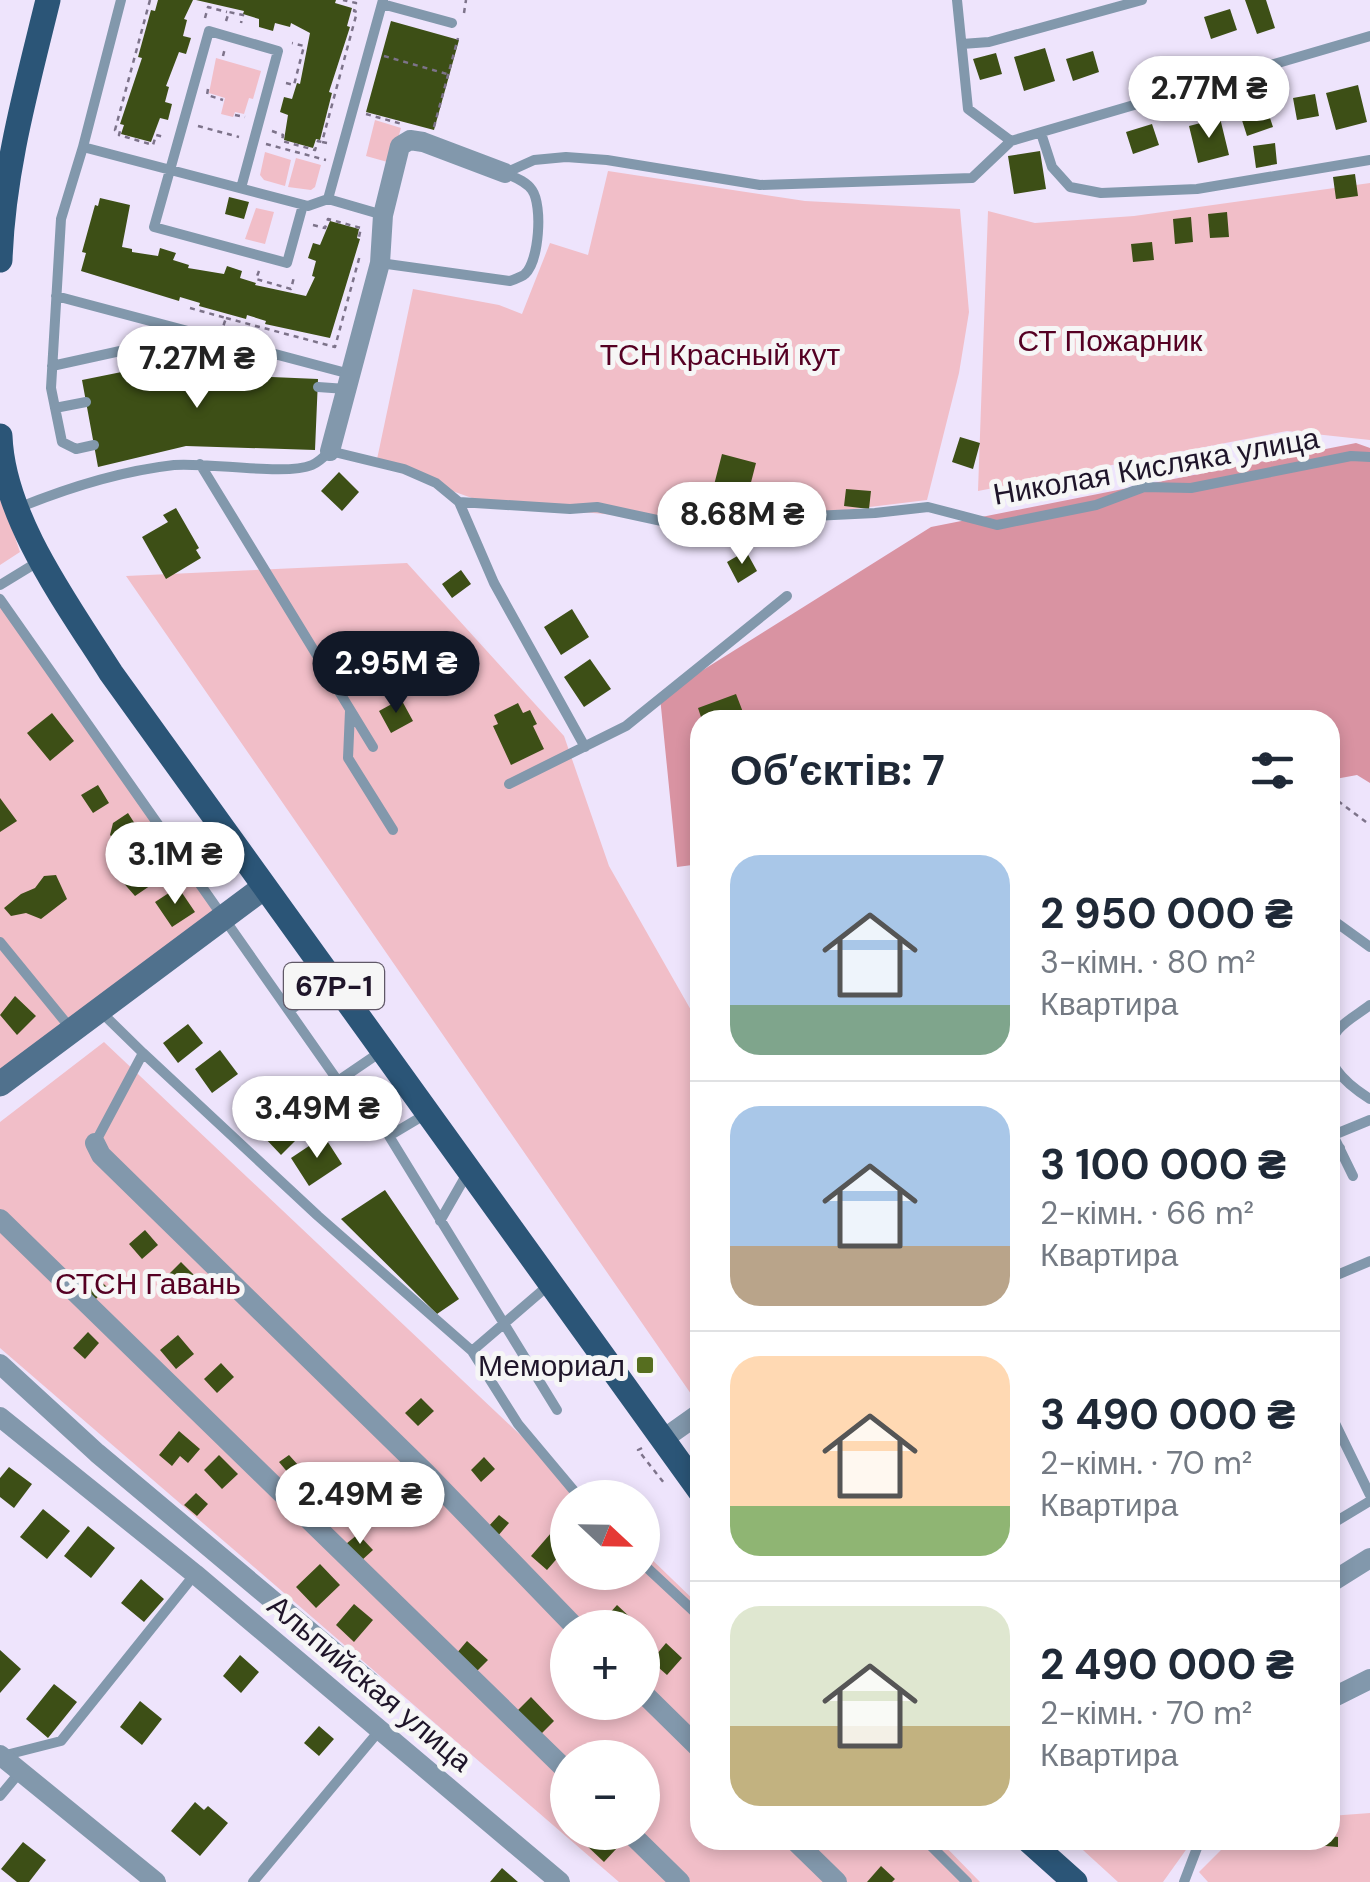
<!DOCTYPE html>
<html lang="uk">
<head>
<meta charset="utf-8">
<style>
  body { margin:0; font-family:"DM Sans",sans-serif; background:#f2f2f3; color:#1f2937; height:100vh; display:flex; flex-direction:column; font-size:38px; white-space:nowrap }
  * { box-sizing:border-box; margin:0 }
  p { font-size:32px; color:#747a83 }
  .icon { flex:none; width:55px; height:55px; fill:none; stroke:currentColor; stroke-width:2; stroke-linecap:round; stroke-linejoin:round }
  .map { position:relative; flex:1; overflow:hidden }
  .details { position:absolute; left:690px; top:710px; width:650px; height:1140px; display:flex; flex-direction:column; background:#fff; border-radius:30px; box-shadow:0 5px 15px #0003 }
  .details>* { flex:none }
  .needle { width:65px; rotate:112deg }
  .buttons { position:absolute; left:550px; top:1480px; display:grid; gap:20px }
  .buttons a { display:grid; place-items:center; width:110px; height:110px; border-radius:50%; background:#fff; box-shadow:0 5px 15px #0003; font-size:50px }
  .price { position:absolute; translate:-50% -85px; padding:0 22px; border-radius:35px; background:#fff; color:#222; font-size:32px; line-height:65px; filter:drop-shadow(0 2px 5px #0008) }
  .price::after { content:''; position:absolute; left:50%; top:60px; width:30px; height:22px; margin-left:-15px; background:inherit; clip-path:polygon(0 0,100% 0,50% 100%) }
  .price.current { background:#111827; color:#fff }
  ul { padding:0; list-style:none }
  li { display:flex; align-items:center; gap:30px; height:250px; padding:0 40px }
  li+li { border-top:2px solid #e0e1e3 }
  li span { display:grid; place-items:center; flex:none; width:280px; height:200px; border-radius:30px; color:#555 }
  li>.icon { margin-inline-start:auto }
  span .icon { width:120px; height:120px; fill:#fffc; stroke-width:1 }
  li b { font-size:42px }
  h2 { display:flex; justify-content:space-between; align-items:center; height:120px; padding:0 40px; font-size:42px }
  .map>svg:first-child { display:block }
  .green { fill:#f1bec8; fill-rule:evenodd }
  .forest { fill:#d993a2 }
  .building { fill:#3d4f16 }
  .lines { fill:none; stroke-linecap:round; stroke-linejoin:round }
  .path { stroke:#7d738a; stroke-width:2.5; stroke-dasharray:5 5; stroke-linecap:butt }
  .lane { stroke:#8298ac; stroke-width:10 }
  .street { stroke:#8298ac; stroke-width:20 }
  .secondary { stroke:#50718d; stroke-width:25 }
  .primary { stroke:#2b5577; stroke-width:25 }
  .poi-dot { fill:#566e1f; stroke:#f6f6f6; stroke-width:4 }
  .labels { text-anchor:middle; dominant-baseline:central; stroke-width:10; stroke-linejoin:round; paint-order:stroke }
  .shield { fill:#f6f6f6; stroke:#605867; stroke-width:2.5 }
  .shield-label { font-size:28px; font-weight:bold; fill:#1f152a }
  .park-label { font-size:30px; fill:#550023; stroke:#f6f6f6 }
  .street-label { font-size:30px; fill:#1f152a; stroke:#f6f6f6 }
  .poi-label { font-size:30px; fill:#1f152a; stroke:#f6f6f6; text-anchor:end }
</style>
</head>
<body>
<div class="map">
<svg width="1370" height="1882" viewBox="0 0 1370 1882">
  <rect width="100%" height="100%" fill="#eee4fc"/>
  <!-- green -->
  <path class="green" d="M 216,58 L 261,71 L 253,99 L 249,98 L 244,114 L 235,112 L 233,117 L 221,114 L 225,98 L 209,93 Z
    M 375,120 L 401,128 L 391,163 L 366,156 Z
    M 265,152 L 291,160 L 285,186 L 264,180 L 260,175 Z
    M 296,158 L 321,165 L 315,187 L 311,190 L 288,187 Z
    M 608,171 L 805,201 L 960,209 L 969,312 L 959,373 L 927,500 L 837,511 L 668,520 L 486,503 L 376,464 L 413,289 L 499,305 L 522,314 L 550,243 L 588,255 Z
    M 1370,183 L 1370,440 L 1287,431 L 978,491 L 988,211 L 1035,223 L 1134,216 Z
    M 256,208 L 274,212 L 265,244 L 245,239 Z
    M 0,493 L 20,552 L 0,565 Z
    M 407,563 L 564,736 L 609,866 L 700,1026 L 700,1407 L 126,576 Z
    M 0,593 L 223,911 L 0,1079 Z
    M 104,1042 L 586,1497 L 568,1498 L 568,1572 L 642,1572 L 643,1551 L 700,1606 L 700,1840 L 939,1840 L 980,1882 L 619,1882 L 0,1348 L 0,1122 ZM 568,1628 L 642,1628 L 642,1702 L 568,1702 ZM 568,1758 L 642,1758 L 642,1832 L 568,1832 Z
    M 1370,1813 L 1370,1882 L 1208,1882 L 1199,1872 L 1231,1840 L 1330,1840 L 1330,1816 Z
    M 1072,1840 L 1193,1840 L 1163,1882 L 1118,1882 Z"/>
  <!-- forest -->
  <path class="forest" d="M 1356,443 L 1370,448 L 1370,783 L 1357,775 L 1330,780 L 1330,720 L 700,720 L 700,864 L 677,867 L 660,697 L 931,527 Z"/>
  <!-- building -->
  <path class="building" d="M 158,0 L 193,0 L 184,19 L 187,20 L 183,36 L 191,38 L 186,54 L 179,52 L 166,86 L 169,87 L 165,102 L 172,104 L 168,120 L 160,118 L 151,142 L 121,134 L 124,125 L 120,124 L 142,58 L 138,57 L 151,10 L 155,11 Z
    M 196,0 L 336,0 L 335,3 L 352,8 L 347,26 L 350,27 L 329,92 L 332,93 L 320,140 L 316,139 L 313,148 L 284,140 L 288,115 L 280,112 L 284,97 L 292,99 L 297,83 L 300,84 L 310,33 L 291,23 L 290,27 L 275,23 L 273,31 L 259,27 L 259,19 L 243,14 L 244,11 Z
    M 1245,0 L 1266,0 L 1275,28 L 1257,34 Z
    M 1230,9 L 1237,30 L 1211,39 L 1204,17 Z
    M 391,21 L 459,40 L 434,130 L 366,112 Z
    M 1045,48 L 1055,81 L 1024,91 L 1014,57 Z
    M 1093,51 L 1099,72 L 1073,81 L 1066,59 Z
    M 996,53 L 1002,74 L 980,80 L 973,59 Z
    M 1358,85 L 1367,122 L 1336,130 L 1326,93 Z
    M 1315,94 L 1319,116 L 1297,120 L 1293,98 Z
    M 1266,106 L 1273,127 L 1247,136 L 1240,114 Z
    M 1220,118 L 1229,155 L 1198,163 L 1189,126 Z
    M 1152,124 L 1159,145 L 1133,154 L 1126,132 Z
    M 1275,143 L 1277,164 L 1256,168 L 1253,146 Z
    M 1040,151 L 1046,189 L 1014,194 L 1008,156 Z
    M 1355,174 L 1358,196 L 1336,199 L 1333,177 Z
    M 229,197 L 249,202 L 244,219 L 225,214 Z
    M 100,198 L 130,205 L 122,247 L 132,249 L 132,252 L 158,256 L 160,248 L 176,253 L 173,260 L 189,265 L 188,268 L 224,274 L 227,266 L 242,271 L 240,278 L 256,283 L 255,285 L 306,296 L 315,277 L 312,276 L 316,261 L 308,258 L 313,243 L 320,245 L 330,221 L 359,229 L 357,238 L 360,239 L 330,338 L 265,324 L 266,321 L 247,315 L 246,319 L 199,306 L 200,303 L 180,297 L 179,301 L 81,271 L 86,253 L 82,252 L 95,205 L 98,206 Z
    M 1227,212 L 1229,237 L 1210,238 L 1208,214 Z
    M 1191,217 L 1193,242 L 1175,244 L 1173,219 Z
    M 1152,242 L 1154,260 L 1133,262 L 1131,244 Z
    M 181,360 L 229,362 L 228,375 L 318,379 L 315,450 L 186,446 L 98,467 L 82,380 Z
    M 960,437 L 980,443 L 973,469 L 952,462 Z
    M 722,454 L 756,463 L 748,494 L 714,485 Z
    M 339,472 L 359,492 L 342,511 L 321,491 Z
    M 846,489 L 871,491 L 869,509 L 844,506 Z
    M 176,508 L 199,548 L 196,550 L 201,558 L 166,579 L 142,537 L 168,522 L 163,515 Z
    M 746,551 L 757,571 L 738,583 L 727,562 Z
    M 461,570 L 471,584 L 452,598 L 442,584 Z
    M 572,609 L 589,637 L 561,655 L 544,627 Z
    M 590,659 L 611,689 L 584,707 L 564,677 Z
    M 736,694 L 746,720 L 702,720 L 698,708 Z
    M 401,699 L 413,721 L 391,733 L 379,711 Z
    M 518,703 L 523,713 L 530,710 L 537,724 L 533,726 L 544,749 L 511,765 L 493,726 L 498,724 L 494,715 Z
    M 52,713 L 74,741 L 50,761 L 27,733 Z
    M 98,785 L 109,803 L 93,813 L 81,795 Z
    M 0,798 L 17,821 L 0,832 Z
    M 128,813 L 144,838 L 127,853 L 110,835 L 113,823 Z
    M 141,852 L 160,879 L 135,896 L 113,871 Z
    M 56,875 L 67,899 L 41,919 L 26,913 L 11,916 L 4,908 L 21,894 L 35,888 L 44,876 Z
    M 178,887 L 195,912 L 172,927 L 155,902 Z
    M 15,996 L 36,1016 L 17,1035 L 0,1015 Z
    M 188,1024 L 203,1043 L 178,1063 L 163,1043 Z
    M 220,1050 L 238,1074 L 212,1093 L 195,1069 Z
    M 273,1091 L 309,1127 L 281,1155 L 264,1137 L 270,1130 L 252,1112 Z
    M 324,1136 L 342,1164 L 309,1186 L 291,1158 Z
    M 385,1190 L 459,1299 L 437,1314 L 341,1219 Z
    M 145,1230 L 158,1245 L 142,1259 L 129,1244 Z
    M 181,1262 L 197,1278 L 181,1294 L 165,1278 Z
    M 88,1269 L 107,1287 L 95,1300 L 76,1282 Z
    M 88,1332 L 99,1343 L 85,1359 L 73,1348 Z
    M 178,1335 L 194,1354 L 176,1369 L 160,1350 Z
    M 221,1363 L 234,1377 L 217,1393 L 204,1379 Z
    M 421,1398 L 434,1411 L 418,1426 L 405,1413 Z
    M 179,1431 L 200,1449 L 188,1463 L 180,1456 L 172,1466 L 159,1455 Z
    M 219,1455 L 238,1474 L 222,1489 L 204,1470 Z
    M 289,1455 L 299,1466 L 289,1474 L 279,1462 Z
    M 484,1457 L 495,1469 L 481,1482 L 471,1470 Z
    M 9,1467 L 32,1484 L 14,1508 L 0,1497 L 0,1478 Z
    M 405,1475 L 428,1493 L 414,1510 L 391,1492 Z
    M 335,1483 L 352,1499 L 332,1519 L 316,1503 Z
    M 196,1493 L 208,1504 L 197,1516 L 184,1505 Z
    M 43,1509 L 70,1531 L 47,1559 L 20,1537 Z
    M 499,1515 L 509,1523 L 497,1537 L 487,1528 Z
    M 88,1526 L 115,1548 L 91,1578 L 64,1556 Z
    M 551,1533 L 567,1547 L 547,1570 L 531,1556 Z
    M 358,1534 L 373,1550 L 361,1561 L 346,1544 Z
    M 320,1564 L 340,1585 L 316,1608 L 296,1587 Z
    M 141,1579 L 164,1599 L 144,1622 L 121,1603 Z
    M 354,1604 L 373,1620 L 354,1642 L 336,1625 Z
    M 617,1605 L 631,1618 L 622,1628 L 602,1628 L 599,1625 Z
    M 467,1641 L 488,1660 L 476,1672 L 456,1654 Z
    M 666,1643 L 682,1658 L 667,1675 L 651,1661 Z
    M 0,1650 L 21,1669 L 0,1693 Z
    M 240,1655 L 259,1672 L 241,1693 L 223,1676 Z
    M 54,1684 L 77,1702 L 48,1738 L 26,1719 Z
    M 531,1697 L 554,1721 L 540,1735 L 517,1711 Z
    M 140,1701 L 162,1719 L 142,1745 L 120,1727 Z
    M 319,1726 L 334,1739 L 319,1756 L 304,1743 Z
    M 195,1802 L 204,1810 L 208,1806 L 228,1823 L 200,1856 L 171,1831 Z
    M 595,1832 L 600,1832 L 617,1848 L 604,1862 L 585,1844 Z
    M 1330,1836 L 1338,1837 L 1338,1847 L 1314,1845 L 1314,1840 L 1330,1840 Z
    M 23,1842 L 46,1860 L 29,1882 L 17,1882 L 1,1869 Z
    M 881,1866 L 895,1879 L 892,1882 L 867,1882 Z
    M 502,1868 L 518,1882 L 490,1882 Z"/>
  <g class="lines">
    <!-- path -->
    <path class="path" d="M 150,0 L 115,130 L 120,131 L 119,135 L 153,145 L 156,135 L 164,137
      M 464,13 L 466,0
      M 205,18 L 208,7 L 227,12
      M 226,21 L 229,12 L 243,15 L 241,23
      M 223,56 L 225,48
      M 384,56 L 447,74
      M 286,83 L 294,85 L 304,46 L 292,43
      M 208,89 L 207,95 L 223,100
      M 366,114 L 402,124
      M 235,115 L 245,117
      M 198,126 L 239,137
      M 434,127 L 458,38
      M 272,131 L 283,135 L 282,141 L 315,150 L 318,141 L 322,142
      M 327,143 L 322,142 L 357,12 L 354,11 L 356,3 L 343,0
      M 266,144 L 326,160
      M 313,225 L 325,228 L 328,219 L 361,228 L 359,237 L 362,239
      M 259,271 L 256,279 L 291,289 L 294,277
      M 190,308 L 226,318 L 223,327
      M 226,318 L 335,347 L 360,255
      M 1338,801 L 1370,825
      M 642,1448 L 638,1450 L 664,1483"/>
    <!-- lane -->
    <path class="lane" d="M 121,0 L 83,147 L 308,206 L 328,199
      M 383,0 L 328,199 L 383,215
      M 957,0 L 968,109 L 1011,141 L 1370,36
      M 382,4 L 452,23
      M 962,44 L 989,42 L 1142,0
      M 1041,133 L 1052,167 L 1070,187 L 1101,193 L 1197,189 L 1370,160
      M 83,147 L 61,219 L 51,388 L 62,442 L 76,449 L 94,445
      M 505,173 L 534,160 L 566,157 L 607,160 L 760,185 L 972,178 L 1011,141
      M 241,188 L 278,51 L 209,31 L 154,227 L 287,263 L 303,205
      M 380,263 L 510,281 C 513,280 523,276 525,274 C 539,261 543,206 532,190 C 526,181 514,177 505,173
      M 56,296 L 350,374
      M 52,366 L 193,335
      M 318,387 L 346,389
      M 55,408 L 86,402
      M 200,464 L 373,747
      M 459,502 L 494,583 L 585,747
      M 18,508 C 67,488 121,471 174,465 C 208,462 286,476 312,465 C 319,462 325,456 330,451 L 404,469 L 436,483 L 459,502 L 570,509 L 597,507 L 671,523 L 875,513 L 928,507 L 997,525 L 1096,505 L 1144,487 L 1191,488 L 1351,456 L 1370,457
      M 0,585 L 41,560
      M 0,599 L 338,1081 L 382,1051
      M 350,711 L 348,758 L 393,830
      M 509,784 L 626,726 L 787,596
      M 1330,918 L 1370,947
      M 0,942 L 72,1030
      M 1370,1005 C 1360,1013 1346,1020 1338,1030 C 1314,1059 1348,1085 1370,1099
      M 289,1011 L 331,981
      M 143,1053 L 318,1216 L 472,1351 L 518,1424 L 580,1498
      M 426,1114 L 389,1136 L 557,1410
      M 1330,1129 L 1353,1176
      M 1331,1136 L 1370,1120
      M 95,1143 L 143,1053 L 99,1010
      M 1330,1169 L 1340,1148
      M 440,1221 L 468,1172
      M 1330,1278 L 1370,1261
      M 472,1351 L 550,1284
      M 1330,1413 L 1370,1495
      M 1330,1525 L 1370,1501
      M 642,1563 L 700,1617
      M 2,1756 L 61,1741 L 195,1574
      M 0,1796 L 20,1772
      M 925,1840 L 967,1882
      M 253,1882 L 379,1731
      M 1184,1882 L 1200,1840"/>
    <!-- street -->
    <path class="street" d="M 330,451 L 380,263 L 383,215 L 400,146 L 410,140 L 423,142 L 505,173
      M 95,1143 L 101,1155 L 427,1474 L 576,1628
      M 0,1219 L 568,1772
      M 0,1364 L 97,1453 L 370,1682
      M 0,1417 L 195,1574 L 560,1882
      M 662,1440 L 700,1413
      M 1330,1583 L 1370,1558
      M 642,1692 L 700,1749
      M 1330,1699 L 1370,1679
      M 0,1755 L 156,1882
      M 629,1832 L 680,1882
      M 794,1840 L 837,1882"/>
    <!-- secondary -->
    <path class="secondary" d="M 0,1084 L 263,888"/>
    <!-- primary -->
    <path class="primary" d="M 0,260 C 3,171 27,86 48,0
      M 0,436 C 3,518 68,605 111,673 L 700,1491
      M 1028,1840 L 1075,1882"/>
  </g>
  <!-- markers -->
  <rect class="poi-dot" x="635" y="1355" width="20" height="20" rx="5"/>
  <g class="labels">
    <!-- shield labels -->
    <rect class="shield" x="284" y="963" width="100" height="46" rx="8"/>
    <g class="shield-label">
      <text x="334" y="986">67Р-1</text>
    </g>
    <!-- park labels -->
    <g class="park-label">
      <text x="1110" y="340">СТ Пожарник</text>
      <text x="720" y="354">ТСН Красный кут</text>
      <text x="148" y="1283">СТСН Гавань</text>
    </g>
    <!-- street labels -->
    <g class="street-label">
      <text transform="translate(1156 466) rotate(-10)">Николая Кисляка улица</text>
      <text transform="translate(370 1683) rotate(40)">Альпийская улица</text>
    </g>
    <!-- poi labels -->
    <g class="poi-label">
      <text x="625" y="1365">Мемориал</text>
    </g>
  </g>
</svg>
<div class="buttons">
<a><svg class="needle" viewBox="-14 -14 28 28"><path d="M0-13l5 13h-10z" fill="#e53935"/><path d="M0 13l5-13h-10z" fill="#747a83"/></svg></a>
<a>+</a>
<a>−</a>
</div>
<b class="price" style="left:1209px;top:141px">2.77M ₴</b>
<b class="price" style="left:197px;top:411px">7.27M ₴</b>
<b class="price" style="left:742px;top:567px">8.68M ₴</b>
<b class="price current" style="left:396px;top:716px">2.95M ₴</b>
<b class="price" style="left:175px;top:907px">3.1M ₴</b>
<b class="price" style="left:317px;top:1161px">3.49M ₴</b>
<b class="price" style="left:360px;top:1547px">2.49M ₴</b>
<section class="details">
<h2>Об’єктів: 7<svg class="icon" aria-label="filters" viewBox="0 0 24 24"><path d="M4 7h16M4 17h16"/><circle cx="9" cy="7" r="2"/><circle cx="15" cy="17" r="2"/></svg></h2>
<ul>
<li><span style="background:linear-gradient(#a9c7e8 75%,#7fa58c 0)"><svg class="icon" aria-label="home" viewBox="0 0 24 24"><path d="M3 11l9-7 9 7M6 9v11h12V9"/></svg></span><div><b>2 950 000 ₴</b><p>3-кімн. · 80 m²</p><p>Квартира</p></div></li>
<li><span style="background:linear-gradient(#a9c7e8 70%,#b9a48a 0)"><svg class="icon" aria-label="home" viewBox="0 0 24 24"><path d="M3 11l9-7 9 7M6 9v11h12V9"/></svg></span><div><b>3 100 000 ₴</b><p>2-кімн. · 66 m²</p><p>Квартира</p></div></li>
<li><span style="background:linear-gradient(#ffd9b3 75%,#8fb573 0)"><svg class="icon" aria-label="home" viewBox="0 0 24 24"><path d="M3 11l9-7 9 7M6 9v11h12V9"/></svg></span><div><b>3 490 000 ₴</b><p>2-кімн. · 70 m²</p><p>Квартира</p></div></li>
<li><span style="background:linear-gradient(#dfe7d0 60%,#c2b280 0)"><svg class="icon" aria-label="home" viewBox="0 0 24 24"><path d="M3 11l9-7 9 7M6 9v11h12V9"/></svg></span><div><b>2 490 000 ₴</b><p>2-кімн. · 70 m²</p><p>Квартира</p></div></li>
</ul>
</section>
</div>
</body>
</html>
